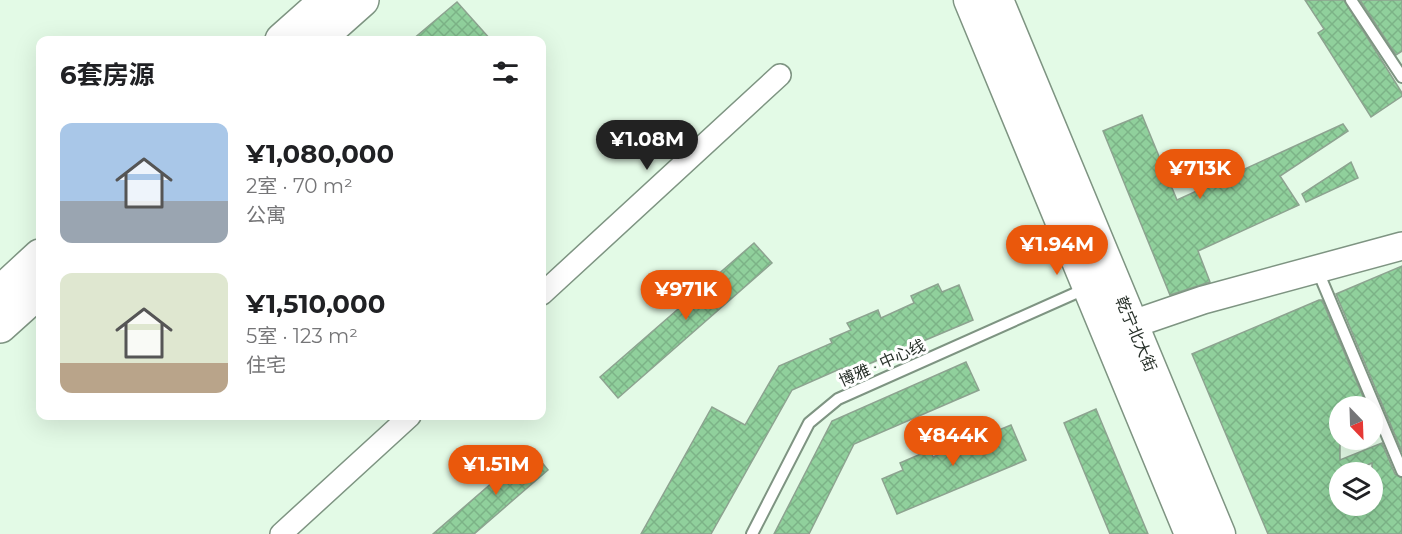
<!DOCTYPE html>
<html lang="zh">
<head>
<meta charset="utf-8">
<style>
  body { margin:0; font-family:Montserrat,"Noto Sans SC",sans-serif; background:#f6f6f6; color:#202124; height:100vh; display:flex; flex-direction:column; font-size:22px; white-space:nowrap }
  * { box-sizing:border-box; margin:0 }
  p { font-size:20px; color:#757577 }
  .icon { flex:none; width:33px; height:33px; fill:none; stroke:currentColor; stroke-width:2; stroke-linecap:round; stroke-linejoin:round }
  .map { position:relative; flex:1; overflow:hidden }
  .details { position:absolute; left:36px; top:36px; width:510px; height:384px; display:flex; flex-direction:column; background:#fff; border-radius:12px; box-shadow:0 6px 24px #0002 }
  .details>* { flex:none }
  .needle { width:39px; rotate:157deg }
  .fabs { position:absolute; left:1329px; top:396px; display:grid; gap:12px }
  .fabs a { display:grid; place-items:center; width:54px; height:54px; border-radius:50%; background:#fff; box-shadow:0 6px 24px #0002; font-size:30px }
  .price { position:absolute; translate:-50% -51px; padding:0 14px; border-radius:21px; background:#ea580c; color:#fff; font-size:20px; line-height:39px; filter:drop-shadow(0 2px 3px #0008) }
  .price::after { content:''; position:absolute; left:50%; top:36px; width:18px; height:14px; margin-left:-9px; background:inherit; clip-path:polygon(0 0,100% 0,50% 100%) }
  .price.current { background:#222; color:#fff }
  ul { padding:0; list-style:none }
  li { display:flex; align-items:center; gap:18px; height:150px; padding:0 24px }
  li span { display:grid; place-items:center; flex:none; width:168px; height:120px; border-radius:12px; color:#555 }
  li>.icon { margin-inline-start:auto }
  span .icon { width:72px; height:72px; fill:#fffc; stroke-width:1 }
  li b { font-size:26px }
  h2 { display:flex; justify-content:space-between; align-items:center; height:72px; padding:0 24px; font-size:26px }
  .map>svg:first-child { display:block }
  .building { fill:url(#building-cross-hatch); stroke:#8da390; stroke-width:1.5; fill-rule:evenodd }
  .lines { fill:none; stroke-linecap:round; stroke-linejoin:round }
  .service-casing { stroke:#7e9482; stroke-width:14 }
  .minor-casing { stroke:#7e9482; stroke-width:24 }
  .tertiary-casing { stroke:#7e9482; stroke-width:30 }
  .secondary-casing { stroke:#7e9482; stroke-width:33 }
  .primary-casing { stroke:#7e9482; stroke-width:36 }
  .service { stroke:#fff; stroke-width:10 }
  .minor { stroke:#fff; stroke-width:21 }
  .tertiary { stroke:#fff; stroke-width:27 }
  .secondary { stroke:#fff; stroke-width:30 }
  .primary { stroke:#fff; stroke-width:33 }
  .labels { text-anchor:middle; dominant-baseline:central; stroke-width:6; stroke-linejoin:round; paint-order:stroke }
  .street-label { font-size:16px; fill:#29322b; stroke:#fff }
</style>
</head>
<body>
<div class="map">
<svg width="1402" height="534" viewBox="0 0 1402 534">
  <defs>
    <pattern id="building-cross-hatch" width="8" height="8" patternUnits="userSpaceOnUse" patternTransform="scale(1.5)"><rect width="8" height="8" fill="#90d09c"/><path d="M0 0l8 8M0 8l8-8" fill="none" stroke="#7cb387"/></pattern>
  </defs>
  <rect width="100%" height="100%" fill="#e3fae6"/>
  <!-- building -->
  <path class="building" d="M 1305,0 L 1344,0 L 1402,93 L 1402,96 L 1371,117 L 1318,33 L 1324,29 Z
    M 1360,0 L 1402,0 L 1402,51 L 1396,55 Z
    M 457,2 L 491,40 L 412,40 Z
    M 1142,115 L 1177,200 L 1343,124 L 1348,131 L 1280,176 L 1299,205 L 1198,251 L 1210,282 L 1170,295 L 1103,131 Z
    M 1351,162 L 1358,178 L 1306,202 L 1302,194 Z
    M 754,243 L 772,263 L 618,398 L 600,377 Z
    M 1402,266 L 1402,452 L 1336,294 Z
    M 938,284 L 942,292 L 959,285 L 973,320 L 845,374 L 842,368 L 792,390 L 711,534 L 641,534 L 712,407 L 745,425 L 779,366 L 832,343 L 830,339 L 851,330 L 847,323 L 878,310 L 881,318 L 914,303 L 911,296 Z
    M 1319,300 L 1322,300 L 1367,406 L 1340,406 L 1340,460 L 1382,443 L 1395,474 L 1402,478 L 1402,534 L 1268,534 L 1192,354 ZM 1372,463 L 1372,506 L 1340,506 L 1340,472 L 1351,472 Z
    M 966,362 L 979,390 L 854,444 L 809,534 L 774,534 L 832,421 Z
    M 1096,409 L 1148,534 L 1110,534 L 1064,423 Z
    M 991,424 L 994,432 L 1011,425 L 1026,460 L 897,514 L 882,479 L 903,470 L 900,463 L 930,450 L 933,457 L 966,443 L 963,435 Z
    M 531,449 L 548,470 L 474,534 L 433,534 Z"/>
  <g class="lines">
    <defs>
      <path id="service" d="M 1351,0 L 1402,77
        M 1317,269 L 1402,471
        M 752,534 L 809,423 L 838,399 L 1087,288"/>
      <path id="minor" d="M 542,294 L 780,75
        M 281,534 L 410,416"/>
      <path id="tertiary" d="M 1133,324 L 1203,300 L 1402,246"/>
      <path id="secondary" d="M 969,0 L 1190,534
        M 998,0 L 1220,534"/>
      <path id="primary" d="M 282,40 L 327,0
        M 317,40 L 362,0
        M 0,293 L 40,256
        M 0,326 L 40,290"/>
    </defs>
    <!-- service casing -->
    <use href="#service" class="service-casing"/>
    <!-- minor casing -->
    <use href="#minor" class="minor-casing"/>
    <!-- tertiary casing -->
    <use href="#tertiary" class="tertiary-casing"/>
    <!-- secondary casing -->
    <use href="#secondary" class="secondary-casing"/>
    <!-- primary casing -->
    <use href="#primary" class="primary-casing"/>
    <!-- service -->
    <use href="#service" class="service"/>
    <!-- minor -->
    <use href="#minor" class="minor"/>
    <!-- tertiary -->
    <use href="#tertiary" class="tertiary"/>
    <!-- secondary -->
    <use href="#secondary" class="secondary"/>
    <!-- primary -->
    <use href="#primary" class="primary"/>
  </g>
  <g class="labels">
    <!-- street labels -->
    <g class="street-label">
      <text transform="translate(1136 334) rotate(67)">乾宁北大街</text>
      <text transform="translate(882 363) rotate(-24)">博雅 · 中心线</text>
    </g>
  </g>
</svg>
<div class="fabs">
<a><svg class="needle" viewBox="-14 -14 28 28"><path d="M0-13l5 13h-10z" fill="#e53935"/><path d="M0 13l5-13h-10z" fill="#757577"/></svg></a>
<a><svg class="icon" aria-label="layers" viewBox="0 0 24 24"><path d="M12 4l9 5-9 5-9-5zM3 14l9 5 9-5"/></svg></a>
</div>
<b class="price current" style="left:647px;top:171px">¥1.08M</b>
<b class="price" style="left:1200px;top:200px">¥713K</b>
<b class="price" style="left:1057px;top:276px">¥1.94M</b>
<b class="price" style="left:686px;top:321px">¥971K</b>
<b class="price" style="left:953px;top:467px">¥844K</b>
<b class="price" style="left:496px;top:496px">¥1.51M</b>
<section class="details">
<h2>6套房源<svg class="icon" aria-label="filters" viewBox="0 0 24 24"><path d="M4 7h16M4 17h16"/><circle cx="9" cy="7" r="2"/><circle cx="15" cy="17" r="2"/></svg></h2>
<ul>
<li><span style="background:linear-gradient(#a9c7e8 65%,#9aa5b1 0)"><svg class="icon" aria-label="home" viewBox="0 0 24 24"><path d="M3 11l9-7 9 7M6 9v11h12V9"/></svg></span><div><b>¥1,080,000</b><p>2室 · 70 m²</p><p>公寓</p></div></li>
<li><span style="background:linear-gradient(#dfe7d0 75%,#b9a48a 0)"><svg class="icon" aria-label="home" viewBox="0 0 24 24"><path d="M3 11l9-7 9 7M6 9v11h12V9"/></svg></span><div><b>¥1,510,000</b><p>5室 · 123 m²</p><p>住宅</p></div></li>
</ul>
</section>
</div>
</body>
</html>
